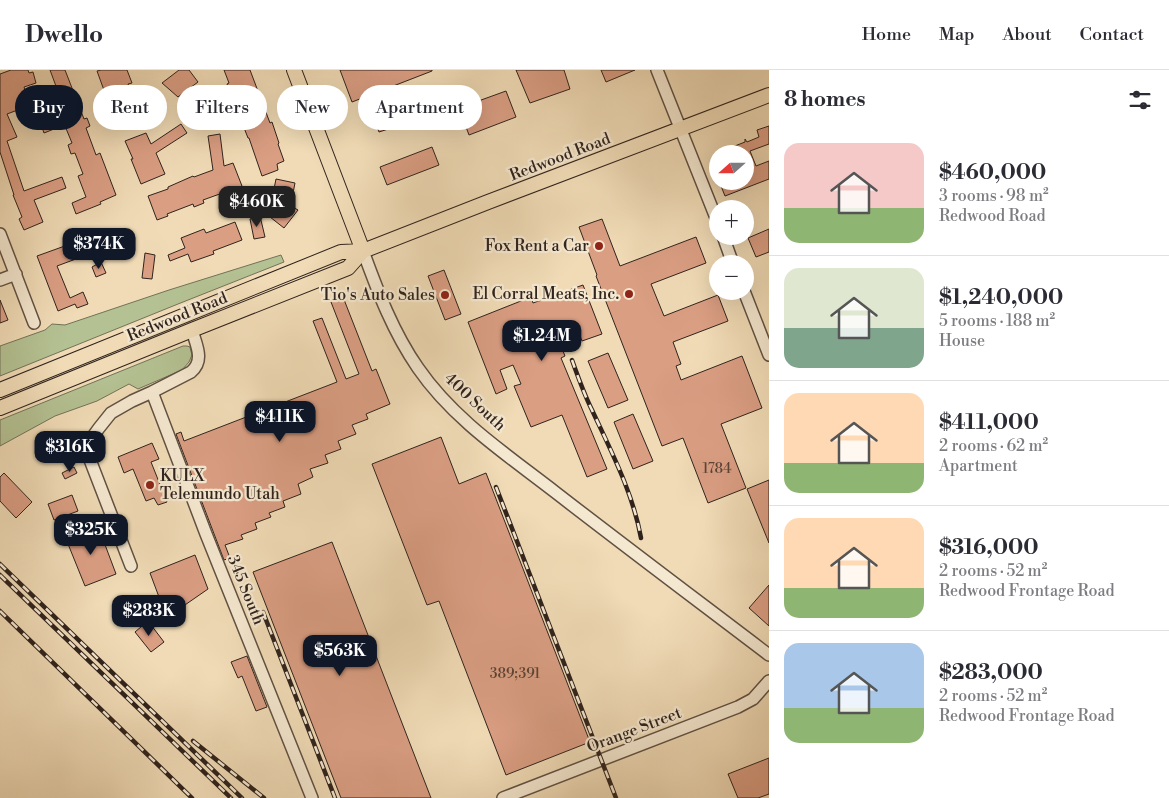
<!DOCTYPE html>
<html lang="en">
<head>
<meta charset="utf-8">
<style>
  body { margin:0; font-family:"Libre Bodoni",serif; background:#f2f2f3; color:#2b2b33; height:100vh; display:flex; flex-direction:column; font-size:19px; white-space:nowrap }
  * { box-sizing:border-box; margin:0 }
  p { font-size:16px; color:#7c7c81 }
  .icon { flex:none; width:28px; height:28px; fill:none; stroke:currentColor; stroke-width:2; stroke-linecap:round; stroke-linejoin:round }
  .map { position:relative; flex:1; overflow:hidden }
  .drawer { display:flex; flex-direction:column; background:#fff; width:400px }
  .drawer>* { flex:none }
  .hud { position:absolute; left:15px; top:15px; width:475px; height:45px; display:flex; gap:10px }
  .needle { width:32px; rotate:249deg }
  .tools { position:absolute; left:709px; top:75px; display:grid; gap:10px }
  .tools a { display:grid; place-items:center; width:45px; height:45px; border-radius:50%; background:#fff; box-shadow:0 5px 20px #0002; font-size:25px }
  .price { position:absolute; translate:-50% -42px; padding:0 11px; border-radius:10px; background:#111827; color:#fff; font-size:16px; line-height:32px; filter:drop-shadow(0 1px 2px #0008) }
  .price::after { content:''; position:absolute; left:50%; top:30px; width:15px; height:11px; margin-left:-8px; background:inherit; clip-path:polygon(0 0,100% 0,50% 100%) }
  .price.on { background:#222; color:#fff }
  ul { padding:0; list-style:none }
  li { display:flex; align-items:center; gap:15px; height:125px; padding:0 15px }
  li+li { border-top:1px solid #e1e1e2 }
  li span { display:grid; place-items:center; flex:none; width:140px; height:100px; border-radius:15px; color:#555 }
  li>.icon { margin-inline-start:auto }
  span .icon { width:60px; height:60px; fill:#fffc; stroke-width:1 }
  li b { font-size:21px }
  h2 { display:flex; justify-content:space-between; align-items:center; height:60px; padding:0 15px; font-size:21px }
  .tag { padding:0 18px; border-radius:22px; background:#fff; box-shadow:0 5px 20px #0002; font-size:18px; line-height:45px }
  .tag.on { background:#111827; color:#fff }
  header { display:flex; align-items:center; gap:30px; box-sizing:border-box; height:70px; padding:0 25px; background:#fff; border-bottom:1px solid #e1e1e2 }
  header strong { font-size:24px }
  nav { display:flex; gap:28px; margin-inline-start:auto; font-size:18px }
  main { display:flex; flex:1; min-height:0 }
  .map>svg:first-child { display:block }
  .green { fill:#b4c192; stroke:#727258 }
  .building { fill:#da9e83; stroke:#30231d }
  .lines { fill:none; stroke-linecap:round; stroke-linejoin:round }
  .minor-casing { stroke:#605143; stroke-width:14 }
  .major-casing { stroke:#30231d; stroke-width:16 }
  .minor { stroke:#f5e8d0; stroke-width:11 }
  .major { stroke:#f0dbb6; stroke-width:14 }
  .rail-casing { stroke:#30231d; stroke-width:4.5 }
  .rail { stroke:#f5e8d0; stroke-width:2.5; stroke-dasharray:8; stroke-linecap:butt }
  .poi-dot { fill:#8f2418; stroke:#f5e8d0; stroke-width:2 }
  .labels { text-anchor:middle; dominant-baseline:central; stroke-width:4.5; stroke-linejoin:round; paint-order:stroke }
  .number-label { font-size:14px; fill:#5a4236 }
  .street-label { font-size:16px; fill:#30231d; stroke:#f5e8d0 }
  .poi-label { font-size:16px; fill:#30231d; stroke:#f5e8d0; text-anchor:end }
</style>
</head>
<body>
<header>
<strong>Dwello</strong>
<nav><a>Home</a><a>Map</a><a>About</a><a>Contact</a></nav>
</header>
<main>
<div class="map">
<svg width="769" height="728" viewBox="0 0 769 728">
  <rect width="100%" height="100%" fill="#f0dbb6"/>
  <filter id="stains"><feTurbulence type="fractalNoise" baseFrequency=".004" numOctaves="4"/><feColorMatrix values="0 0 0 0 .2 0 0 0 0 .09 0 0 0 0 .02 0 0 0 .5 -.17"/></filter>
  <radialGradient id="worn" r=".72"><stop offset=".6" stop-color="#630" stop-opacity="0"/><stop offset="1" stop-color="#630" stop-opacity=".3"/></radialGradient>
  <!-- green -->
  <path class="green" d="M 281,185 L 284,192 L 178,234 L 0,306 L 0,276 L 45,260 L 52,254 L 65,255 L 169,220 Z
    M 183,276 L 187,276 L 190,277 L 192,285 L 189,292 L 182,300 L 138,319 L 129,314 L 97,331 L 55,346 L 0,376 L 0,350 Z"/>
  <!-- building -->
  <path class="building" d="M 11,0 L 28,0 L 29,3 L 33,2 L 36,13 L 24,17 L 31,35 L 7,44 L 17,67 L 7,71 L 24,121 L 62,107 L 66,118 L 34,130 L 43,152 L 24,160 L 19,149 L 22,147 L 13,125 L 14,125 L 0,82 L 0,4 Z
    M 50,0 L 65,0 L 84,49 L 87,48 L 90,56 L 86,58 L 96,85 L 100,83 L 116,125 L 100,132 L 101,134 L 76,144 L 72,133 L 86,127 L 78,106 L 83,104 L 75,83 L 71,84 L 68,75 L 72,73 L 65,56 L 70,54 Z
    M 101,0 L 127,0 L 132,13 L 128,14 L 141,48 L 120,56 L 107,22 L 105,23 L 97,1 Z
    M 179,0 L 189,0 L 198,12 L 178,27 L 162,13 Z
    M 224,0 L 250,0 L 270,53 L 272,52 L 279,73 L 278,74 L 284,91 L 277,94 L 278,100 L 262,106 L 249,68 L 248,68 L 227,14 L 229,13 Z
    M 340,0 L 432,0 L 432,1 L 352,32 Z
    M 516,0 L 564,0 L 570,19 L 530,33 Z
    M 601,0 L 635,0 L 606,12 Z
    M 506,21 L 516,47 L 469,65 L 459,38 Z
    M 406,32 L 413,51 L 379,62 L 372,44 Z
    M 51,48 L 54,59 L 44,63 L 40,52 Z
    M 181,54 L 187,63 L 156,83 L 165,104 L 141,114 L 131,89 L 133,89 L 125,71 L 146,63 L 151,74 Z
    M 769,56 L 769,74 L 750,81 L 756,96 L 769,91 L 769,109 L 725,126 L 719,111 L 745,111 L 745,84 L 717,83 L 745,72 L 745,69 L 747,72 L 759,67 L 757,60 Z
    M 220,64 L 224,96 L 233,93 L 242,116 L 203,130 L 204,133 L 194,137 L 193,134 L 167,144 L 168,146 L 157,150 L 148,126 L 168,119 L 168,117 L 193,106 L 194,107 L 213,100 L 208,66 Z
    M 432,77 L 439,95 L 387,115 L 380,97 Z
    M 276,109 L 295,113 L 293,123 L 274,119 Z
    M 282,131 L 298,140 L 284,158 L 270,147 Z
    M 260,146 L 265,167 L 254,169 L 250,149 Z
    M 602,149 L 620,196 L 696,167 L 706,193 L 651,214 L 664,246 L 718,225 L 728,251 L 673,272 L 681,294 L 676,296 L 681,310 L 742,286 L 762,338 L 721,354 L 746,418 L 708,433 L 683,368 L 662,376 L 596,206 L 597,205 L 579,157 Z
    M 235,152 L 242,170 L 213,181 L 214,184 L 191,192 L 188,184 L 170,191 L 168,185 L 185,178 L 181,168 L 204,159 L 206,163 Z
    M 769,159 L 769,182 L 756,187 L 748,168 Z
    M 87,168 L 92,183 L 57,196 L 70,228 L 83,222 L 88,234 L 77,238 L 75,234 L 58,241 L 37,186 Z
    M 127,168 L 130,178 L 110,185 L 107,175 Z
    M 145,183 L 155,185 L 152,209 L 142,208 Z
    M 101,192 L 106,203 L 96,207 L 92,197 Z
    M 444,200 L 461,244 L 445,250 L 428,206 Z
    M 583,215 L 602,264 L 582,271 L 574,251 L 554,259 L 565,286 L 561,288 L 607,399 L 587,407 L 562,345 L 531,357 L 514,316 L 521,314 L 513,295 L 500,300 L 507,319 L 496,324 L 468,252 L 531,227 L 533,233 Z
    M 343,227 L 372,301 L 376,299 L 390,334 L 366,344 L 368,349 L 352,355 L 356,364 L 338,371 L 341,379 L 325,385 L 328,393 L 310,399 L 313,407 L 298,414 L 301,424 L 283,431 L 285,437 L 269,443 L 271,447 L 255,453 L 257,459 L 241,465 L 243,469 L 225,475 L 230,488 L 224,490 L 176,364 L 181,362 L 184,371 L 337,312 L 313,251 L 322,248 L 346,309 L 359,304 L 331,232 Z
    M 0,230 L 8,250 L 0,253 Z
    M 608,283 L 628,330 L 608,338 L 588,291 Z
    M 633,344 L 653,391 L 633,399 L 614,352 Z
    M 441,367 L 459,414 L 486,403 L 590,672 L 506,705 L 439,531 L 427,535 L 372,394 Z
    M 152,373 L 159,389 L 151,392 L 167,432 L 158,435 L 154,428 L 146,431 L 133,399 L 124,403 L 118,387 Z
    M 74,397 L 77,403 L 65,409 L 62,403 Z
    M 4,403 L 32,432 L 16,448 L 0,431 L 0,407 Z
    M 769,410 L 769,473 L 747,419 Z
    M 72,425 L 78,441 L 54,450 L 48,434 Z
    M 98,456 L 116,504 L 85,516 L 66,469 Z
    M 332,472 L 431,728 L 341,728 L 253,502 Z
    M 195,485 L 208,519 L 169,546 L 161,526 L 159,527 L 150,503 Z
    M 769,515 L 769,556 L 749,538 Z
    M 148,551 L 164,572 L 151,582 L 135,562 Z
    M 247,586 L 267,637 L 256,641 L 242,606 L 238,608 L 231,592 Z
    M 769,688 L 769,724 L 758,728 L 738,728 L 728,704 Z"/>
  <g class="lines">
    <defs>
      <path id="minor" d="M 657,0 L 718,153
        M 0,164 L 34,253
        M 723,166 L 733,194
        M 363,181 C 378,222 393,262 418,298 C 453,349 506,384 555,422 C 626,477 698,531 769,585
        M 0,210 L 16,204
        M 744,221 L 769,285
        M 152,322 L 206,464 L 312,728
        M 131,496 L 87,382 L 86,376 L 99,358 L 111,343 L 132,331 L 152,322 L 191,302 C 205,290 196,275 192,260
        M 503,728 L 738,637 L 753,629 L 769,611"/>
      <path id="major" d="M 294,0 L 363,181
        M 0,320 L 341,182 L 363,181 L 488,132 L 769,25
        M 0,338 L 192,260 L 348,198 L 363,181"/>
    </defs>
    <!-- minor casing -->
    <use href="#minor" class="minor-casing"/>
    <!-- major casing -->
    <use href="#major" class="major-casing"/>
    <!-- minor -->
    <use href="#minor" class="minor"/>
    <!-- major -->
    <use href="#major" class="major"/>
    <defs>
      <path id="rail" d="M 572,290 C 578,307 584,324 592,340 C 611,381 633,423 641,468
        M 496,417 L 616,728
        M 0,494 L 242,728
        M 0,505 L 231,728
        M 0,541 L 192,728
        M 263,542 L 335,728
        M 193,671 L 264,728"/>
    </defs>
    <!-- rail casing -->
    <use href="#rail" class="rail-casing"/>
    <!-- rail -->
    <use href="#rail" class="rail"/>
  </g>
  <!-- markers -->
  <g class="poi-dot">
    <circle cx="599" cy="176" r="5"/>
    <circle cx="629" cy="224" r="5"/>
    <circle cx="445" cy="225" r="5"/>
    <circle cx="150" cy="415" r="5"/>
  </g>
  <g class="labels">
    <!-- number labels -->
    <g class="number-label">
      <text x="717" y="399">1784</text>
      <text x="515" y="604">389;391</text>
    </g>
    <!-- street labels -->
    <g class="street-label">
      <text transform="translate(560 87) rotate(-21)">Redwood Road</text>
      <text transform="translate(177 247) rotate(-22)">Redwood Road</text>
      <text transform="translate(475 332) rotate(43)">400 South</text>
      <text transform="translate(246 520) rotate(68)">345 South</text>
      <text transform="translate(634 660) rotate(-21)">Orange Street</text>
    </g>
    <!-- poi labels -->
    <g class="poi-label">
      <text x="589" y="176">Fox Rent a Car</text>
      <text x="619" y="224">El Corral Meats, Inc.</text>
      <text x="435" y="225">Tio's Auto Sales</text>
      <text x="160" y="406" text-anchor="start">KULX<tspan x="160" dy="18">Telemundo Utah</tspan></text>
    </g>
  </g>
  <rect width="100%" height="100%" filter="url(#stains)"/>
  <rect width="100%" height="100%" fill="url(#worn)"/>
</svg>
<div class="tools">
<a><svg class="needle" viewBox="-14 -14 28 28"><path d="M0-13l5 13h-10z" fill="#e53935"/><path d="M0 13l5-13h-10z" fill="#7c7c81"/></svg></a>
<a>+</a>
<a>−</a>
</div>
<b class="price on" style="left:257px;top:158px">$460K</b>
<b class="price" style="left:99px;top:200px">$374K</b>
<b class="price" style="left:542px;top:292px">$1.24M</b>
<b class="price" style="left:280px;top:373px">$411K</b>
<b class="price" style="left:70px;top:403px">$316K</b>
<b class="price" style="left:91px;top:486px">$325K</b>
<b class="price" style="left:149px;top:567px">$283K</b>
<b class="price" style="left:340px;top:607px">$563K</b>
<div class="hud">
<a class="tag on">Buy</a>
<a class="tag">Rent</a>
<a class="tag">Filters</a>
<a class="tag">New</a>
<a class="tag">Apartment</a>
</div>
</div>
<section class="drawer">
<h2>8 homes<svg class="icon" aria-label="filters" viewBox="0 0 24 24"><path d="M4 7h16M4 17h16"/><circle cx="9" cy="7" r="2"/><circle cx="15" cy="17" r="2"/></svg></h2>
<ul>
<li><span style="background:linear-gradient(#f6c9c9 65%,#8fb573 0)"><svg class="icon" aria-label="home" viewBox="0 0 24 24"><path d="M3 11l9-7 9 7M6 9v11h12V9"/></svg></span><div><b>$460,000</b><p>3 rooms · 98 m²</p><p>Redwood Road</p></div></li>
<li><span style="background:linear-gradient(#dfe7d0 60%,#7fa58c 0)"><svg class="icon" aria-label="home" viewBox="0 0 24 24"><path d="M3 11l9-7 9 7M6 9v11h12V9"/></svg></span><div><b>$1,240,000</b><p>5 rooms · 188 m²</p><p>House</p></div></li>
<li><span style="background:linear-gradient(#ffd9b3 70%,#8fb573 0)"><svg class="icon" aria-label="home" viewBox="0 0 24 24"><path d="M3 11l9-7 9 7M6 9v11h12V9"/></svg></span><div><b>$411,000</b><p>2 rooms · 62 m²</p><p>Apartment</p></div></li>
<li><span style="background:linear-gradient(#ffd9b3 70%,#8fb573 0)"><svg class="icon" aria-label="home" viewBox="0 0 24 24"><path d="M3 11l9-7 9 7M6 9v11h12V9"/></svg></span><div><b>$316,000</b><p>2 rooms · 52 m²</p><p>Redwood Frontage Road</p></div></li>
<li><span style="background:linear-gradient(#a9c7e8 65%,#8fb573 0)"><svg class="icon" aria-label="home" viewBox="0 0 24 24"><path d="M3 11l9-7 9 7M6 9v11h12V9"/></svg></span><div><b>$283,000</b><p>2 rooms · 52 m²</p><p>Redwood Frontage Road</p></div></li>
</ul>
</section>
</main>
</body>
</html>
